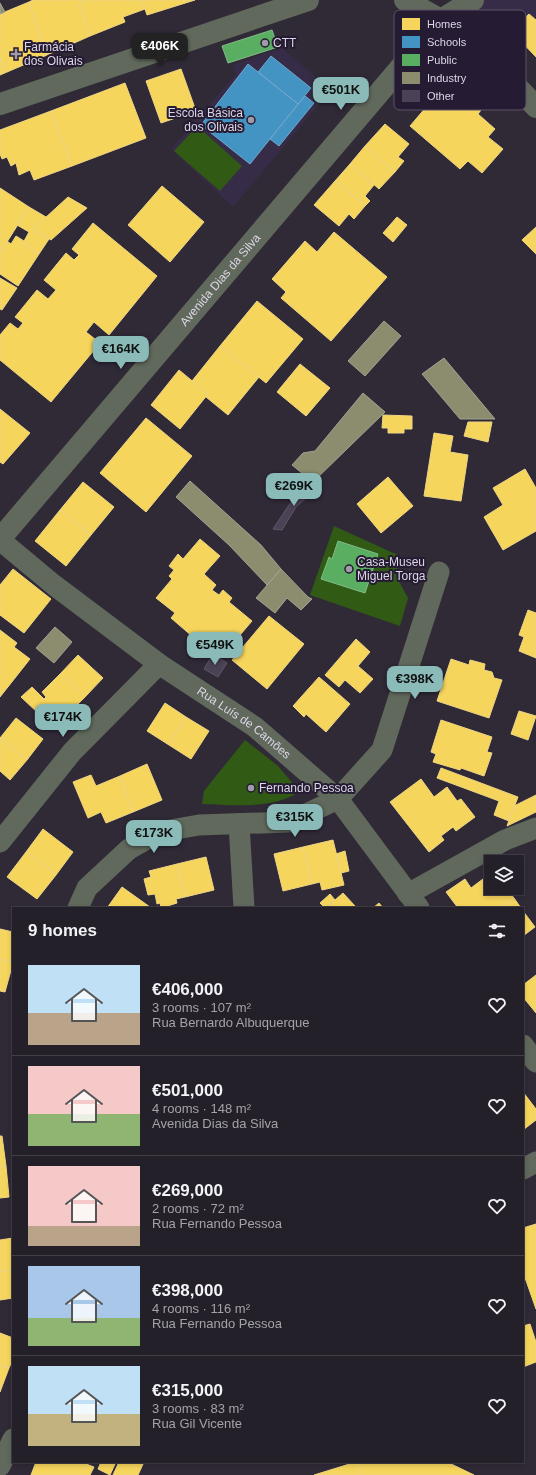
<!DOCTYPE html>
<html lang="en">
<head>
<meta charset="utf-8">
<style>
  body { margin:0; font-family:Arial,sans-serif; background:#302d35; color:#f1f3f6; height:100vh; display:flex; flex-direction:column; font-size:15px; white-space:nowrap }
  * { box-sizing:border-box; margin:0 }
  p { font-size:13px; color:#a3a3a8 }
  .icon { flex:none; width:22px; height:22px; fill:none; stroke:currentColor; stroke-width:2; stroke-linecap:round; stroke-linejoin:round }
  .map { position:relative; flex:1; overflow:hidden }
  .drawer { position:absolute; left:12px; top:907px; width:512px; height:556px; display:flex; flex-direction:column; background:#242029; border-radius:0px; box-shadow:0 2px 6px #0003,0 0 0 1px #413e46 }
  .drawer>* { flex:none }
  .tools { position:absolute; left:484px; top:855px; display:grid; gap:8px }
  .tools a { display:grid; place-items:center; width:40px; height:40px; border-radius:0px; background:#242029; box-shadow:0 2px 6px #0003,0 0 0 1px #413e46; font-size:20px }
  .price { position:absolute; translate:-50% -34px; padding:0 9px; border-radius:8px; background:#8bbbb9; color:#111; font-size:13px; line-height:26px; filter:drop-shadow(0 1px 2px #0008) }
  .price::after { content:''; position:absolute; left:50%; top:24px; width:12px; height:9px; margin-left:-6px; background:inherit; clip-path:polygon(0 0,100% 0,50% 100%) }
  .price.selected { background:#222; color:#fff }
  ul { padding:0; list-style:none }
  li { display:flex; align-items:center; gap:12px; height:100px; padding:0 16px }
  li+li { border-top:1px solid #413e46 }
  li span { display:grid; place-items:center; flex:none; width:112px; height:80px; border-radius:0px; color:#555 }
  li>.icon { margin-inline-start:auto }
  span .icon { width:48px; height:48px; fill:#fffc; stroke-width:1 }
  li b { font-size:17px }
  h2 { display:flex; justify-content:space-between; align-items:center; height:48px; padding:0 16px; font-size:17px }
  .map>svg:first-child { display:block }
  .built { fill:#372c47 }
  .green { fill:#315a14 }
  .homes { fill:#f6d55c; stroke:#eed585 }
  .schools { fill:#4393c3; stroke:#71a7ce }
  .public { fill:#5aae61; stroke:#81ba89 }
  .industry { fill:#8c8c6e; stroke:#a4a292 }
  .building { fill:#4c4257; stroke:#5b5762 }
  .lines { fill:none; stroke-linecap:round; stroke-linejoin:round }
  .minor { stroke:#60695c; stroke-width:21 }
  .tertiary { stroke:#60695c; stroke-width:22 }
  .poi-dot { fill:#a09aa9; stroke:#251b32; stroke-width:1.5 }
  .labels { text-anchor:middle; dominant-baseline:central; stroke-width:4; stroke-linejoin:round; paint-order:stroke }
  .poi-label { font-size:12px; fill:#dcd6e6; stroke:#251b32; text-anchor:start }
  .street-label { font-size:12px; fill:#dcd6e6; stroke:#251b32 }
  .key { fill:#251b32; stroke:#5c5368; stroke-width:1 }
  .key-label { font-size:11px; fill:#dcd6e6 }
</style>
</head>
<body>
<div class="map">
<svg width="536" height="1475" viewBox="0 0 536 1475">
  <rect width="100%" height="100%" fill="#302a37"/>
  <!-- built -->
  <path class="built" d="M 466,0 L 536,0 L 536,35 L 512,56 Z
    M 282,48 L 331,90 L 233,207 L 171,149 L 236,74 L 233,65 Z"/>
  <!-- green -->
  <path class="green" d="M 197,126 L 242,166 L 220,191 L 174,151 Z
    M 334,526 L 400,556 L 396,576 L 408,598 L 400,626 L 310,595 Z
    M 245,740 L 278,766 L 295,786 L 294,795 C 266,809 233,805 202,804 L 204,791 Z"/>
  <!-- homes -->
  <path class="homes" d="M 33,0 L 80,0 L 82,4 L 79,5 L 90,36 L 47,55 L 29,2 Z
    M 80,0 L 142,0 L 145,9 L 123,17 L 125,22 L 90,36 L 79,5 L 82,4 Z
    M 142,0 L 195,0 L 147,15 Z
    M 29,2 L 47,55 L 7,72 L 0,58 L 0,14 Z
    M 529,14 L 536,20 L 536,57 L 515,35 L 521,29 L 517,25 Z
    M 0,58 L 7,72 L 0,75 Z
    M 181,69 L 196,111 L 161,123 L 146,81 Z
    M 125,83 L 146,138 L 72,166 L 51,111 Z
    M 445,85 L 463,101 L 470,93 L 484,106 L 478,114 L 495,129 L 488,137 L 503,149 L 482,173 L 468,161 L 460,169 L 410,126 Z
    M 51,111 L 72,166 L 34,180 L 30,170 L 19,175 L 16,163 L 11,166 L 7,157 L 2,159 L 0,154 L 0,130 Z
    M 385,124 L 409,144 L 398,157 L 404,161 L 395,172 L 365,146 Z
    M 365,146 L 395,172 L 379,189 L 350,164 Z
    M 350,164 L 374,185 L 365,196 L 370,201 L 365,206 L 335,181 Z
    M 335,181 L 365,206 L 354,219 L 349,214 L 339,226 L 314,205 Z
    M 162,186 L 204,222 L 170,262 L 128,225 Z
    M 0,188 L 29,207 L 2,250 L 0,248 Z
    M 68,197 L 87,208 L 51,240 L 33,229 Z
    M 29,207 L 46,217 L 33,229 L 49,239 L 39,254 L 23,243 L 29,232 L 17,225 Z
    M 397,217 L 407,225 L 393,242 L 383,233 Z
    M 93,223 L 157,276 L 109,335 L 94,322 L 86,332 L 100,343 L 51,402 L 0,360 L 0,335 L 10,323 L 18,329 L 23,323 L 15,317 L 37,290 L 48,299 L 56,290 L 44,280 L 66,253 L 74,260 L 79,255 L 72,249 Z
    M 536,227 L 536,254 L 522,240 Z
    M 334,232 L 387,277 L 331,341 L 281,298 L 286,292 L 272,279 L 305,241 L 317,252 Z
    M 16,236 L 24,241 L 23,243 L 39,254 L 18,286 L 0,274 L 0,248 L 2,250 L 7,241 L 11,244 Z
    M 0,278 L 17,288 L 2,310 L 0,309 Z
    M 257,301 L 303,339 L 266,383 L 220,346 Z
    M 220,346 L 259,377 L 228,415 L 206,397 L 208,394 L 192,381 Z
    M 300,364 L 330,388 L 306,416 L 277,392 Z
    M 179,370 L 208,394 L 180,429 L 151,405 Z
    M 0,409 L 30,433 L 3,464 L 0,462 Z
    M 383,415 L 412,416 L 412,429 L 404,429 L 404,433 L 388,433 L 388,428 L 382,428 Z
    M 146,418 L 192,456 L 146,512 L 100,473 Z
    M 468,422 L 492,422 L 488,442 L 464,436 Z
    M 434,433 L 453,436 L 450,452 L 468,455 L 461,501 L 424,496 Z
    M 525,469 L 536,488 L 536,531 L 503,550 L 484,517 L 503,505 L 493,488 Z
    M 388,477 L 413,506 L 381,533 L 357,504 Z
    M 83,482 L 114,507 L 91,535 L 60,510 Z
    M 60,510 L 91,535 L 66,566 L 35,541 Z
    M 200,539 L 220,556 L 204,574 L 216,585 L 212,590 L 219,595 L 223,590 L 232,598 L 229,602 L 252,621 L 229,648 L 210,632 L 200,643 L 171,618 L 175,613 L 156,598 L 172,579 L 169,576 L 174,570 L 169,566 L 178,554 L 183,559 Z
    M 13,569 L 51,599 L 24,633 L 0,615 L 0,585 Z
    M 528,610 L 536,613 L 536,658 L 519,651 L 524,637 L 519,635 Z
    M 269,616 L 304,644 L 267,689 L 232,660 Z
    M 0,630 L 17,643 L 14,647 L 30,659 L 0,697 Z
    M 356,639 L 370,652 L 358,666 L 373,679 L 360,693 L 345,680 L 339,687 L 325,675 Z
    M 78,655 L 103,678 L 85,697 L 61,673 Z
    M 451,659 L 469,665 L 470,660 L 485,664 L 484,670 L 492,672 L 494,678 L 502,680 L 489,718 L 437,701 Z
    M 61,673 L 85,697 L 54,728 L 21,697 L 32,687 L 44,699 L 46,697 L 42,692 Z
    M 319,677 L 350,704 L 326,732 L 306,714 L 304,717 L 293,706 Z
    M 165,703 L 186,717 L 169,745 L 147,731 Z
    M 519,711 L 536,716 L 528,740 L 511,734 Z
    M 186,717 L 209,731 L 191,759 L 169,745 Z
    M 16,718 L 43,739 L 27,760 L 0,738 Z
    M 441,720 L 492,737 L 487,752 L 492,753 L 484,776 L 461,768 L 460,770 L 433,762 L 436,754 L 431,752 Z
    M 0,738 L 27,760 L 10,780 L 0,771 Z
    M 147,764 L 162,800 L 133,812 L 120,776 Z
    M 441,768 L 518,797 L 509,821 L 494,815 L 499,801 L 437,778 Z
    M 91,775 L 96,786 L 120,776 L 133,812 L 106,823 L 101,812 L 88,818 L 73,782 Z
    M 421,779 L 434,797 L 447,787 L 457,801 L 461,799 L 475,817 L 456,831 L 453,827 L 441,836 L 444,840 L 429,852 L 390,802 Z
    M 536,795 L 536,812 L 507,826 L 514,806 Z
    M 43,829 L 73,852 L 56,875 L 26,852 Z
    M 333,840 L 344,885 L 322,890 L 320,882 L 312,884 L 303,847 Z
    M 303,847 L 312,884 L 283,891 L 274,854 Z
    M 345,851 L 349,871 L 341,873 L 336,854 Z
    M 26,852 L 56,875 L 37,899 L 7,877 Z
    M 206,857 L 214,890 L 185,897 L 177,864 Z
    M 177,864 L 185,897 L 176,899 L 177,903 L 161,908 L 160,903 L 157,904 L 155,894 L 148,895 L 144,879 L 151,877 L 149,871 Z
    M 491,873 L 491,888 L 506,888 L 514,898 L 501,908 L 458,908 L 446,892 L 465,879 L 471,888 Z
    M 122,887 L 150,907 L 149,908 L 107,908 Z
    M 343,893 L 355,906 L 353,908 L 326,908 Z
    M 330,894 L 335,900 L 325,908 L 320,903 Z
    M 514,898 L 521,908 L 501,908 Z
    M 379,903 L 383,908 L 373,908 Z
    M 523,911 L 535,927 L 523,936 Z
    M 0,929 L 13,932 L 13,963 L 0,959 Z
    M 0,959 L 13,963 L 5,992 L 0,991 Z
    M 536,975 L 536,1013 L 523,997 L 523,985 Z
    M 523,1092 L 536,1109 L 536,1120 L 523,1130 Z
    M 0,1136 L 2,1136 L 6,1166 L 0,1167 Z
    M 6,1166 L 9,1197 L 0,1198 L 0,1167 Z
    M 536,1224 L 536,1309 L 523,1272 L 523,1228 Z
    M 13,1238 L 13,1270 L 0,1271 L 0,1240 Z
    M 13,1270 L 13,1298 L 0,1300 L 0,1271 Z
    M 530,1324 L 536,1342 L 536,1362 L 523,1367 L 523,1326 Z
    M 0,1333 L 13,1338 L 13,1359 L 9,1368 L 0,1365 Z
    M 0,1365 L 9,1368 L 0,1392 Z
    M 36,1462 L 81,1462 L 94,1467 L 90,1475 L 31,1475 Z
    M 101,1462 L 110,1462 L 115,1464 L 110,1475 L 98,1469 Z
    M 119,1462 L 144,1462 L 138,1475 L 113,1475 Z
    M 357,1462 L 361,1475 L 314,1475 L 356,1462 Z
    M 357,1462 L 447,1462 L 474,1475 L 361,1475 Z"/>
  <!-- schools -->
  <path class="schools" d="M 271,56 L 311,88 L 298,104 L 258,72 Z
    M 248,64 L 298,104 L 250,164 L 201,125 Z
    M 305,96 L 314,103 L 279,146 L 270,139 Z"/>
  <!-- public -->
  <path class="public" d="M 272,30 L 278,47 L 228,63 L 222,46 Z
    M 338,541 L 378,554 L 365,593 L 321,579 L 329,557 L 332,559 Z"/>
  <!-- industry -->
  <path class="industry" d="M 0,3 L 5,12 L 0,14 Z
    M 384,321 L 401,336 L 365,376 L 348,361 Z
    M 444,358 L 495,419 L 460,419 L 422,374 Z
    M 363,393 L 385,412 L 313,482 L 292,465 L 303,453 L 315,451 Z
    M 190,481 L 261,545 L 281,569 L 267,585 L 229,545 L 176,497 Z
    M 281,569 L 308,597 L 312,599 L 301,610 L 287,598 L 275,613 L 256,598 Z
    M 55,627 L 72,642 L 54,663 L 36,648 Z"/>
  <!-- building -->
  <path class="building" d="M 311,484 L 316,489 L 296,507 L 282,530 L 273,529 L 291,502 Z
    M 213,654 L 227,663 L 218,677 L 204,669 Z"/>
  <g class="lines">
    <!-- minor -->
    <g class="minor">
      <path id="s1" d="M 0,540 L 54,585 L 159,664 L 255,727 L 338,799 L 419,908"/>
      <path d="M 239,824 L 244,908"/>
      <path d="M 0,842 L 72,752 L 159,664"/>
      <path d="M 408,894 L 505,840 L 536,828"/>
      <path d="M 78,908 L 87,888 L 129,849 L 159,832 L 199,825 L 289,822 L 338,799 L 382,750 L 439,572"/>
      <path d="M 523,1045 L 536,1062"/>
      <path d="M 523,1169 L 536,1162"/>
      <path d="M 0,1466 L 13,1439"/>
    </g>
    <!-- tertiary -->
    <g class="tertiary">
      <path d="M 405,0 L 441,20 L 477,45 L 536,107"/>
      <path d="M 0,104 L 308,0"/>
      <path id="s2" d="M 0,539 L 441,20 L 473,0"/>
    </g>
  </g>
  <!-- markers -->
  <g class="poi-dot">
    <circle cx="265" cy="43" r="4"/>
    <path d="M14 48h4v4h4v4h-4v4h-4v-4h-4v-4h4z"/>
    <circle cx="251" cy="120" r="4"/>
    <circle cx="349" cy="569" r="4"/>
    <circle cx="251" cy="788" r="4"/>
  </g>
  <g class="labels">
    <!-- poi labels -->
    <g class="poi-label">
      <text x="273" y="43">CTT</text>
      <text x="24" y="47">Farmácia<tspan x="24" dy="14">dos Olivais</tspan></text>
      <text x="243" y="113" text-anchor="end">Escola Básica<tspan x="243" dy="14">dos Olivais</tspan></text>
      <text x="357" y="562">Casa-Museu<tspan x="357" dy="14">Miguel Torga</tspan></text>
      <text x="259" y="788">Fernando Pessoa</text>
    </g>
    <!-- street labels -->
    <g class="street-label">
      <text stroke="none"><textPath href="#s2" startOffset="340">Avenida Dias da Silva</textPath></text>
      <text stroke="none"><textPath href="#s1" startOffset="305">Rua Luís de Camões</textPath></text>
    </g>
  </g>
  <!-- legend -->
  <rect x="394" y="10" width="132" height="100" rx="6" class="key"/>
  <rect x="402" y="18" width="18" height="12" fill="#f6d55c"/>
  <rect x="402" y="36" width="18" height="12" fill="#4393c3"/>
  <rect x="402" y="54" width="18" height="12" fill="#5aae61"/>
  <rect x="402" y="72" width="18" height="12" fill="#8c8c6e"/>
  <rect x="402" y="90" width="18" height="12" fill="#4c4257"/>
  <g class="key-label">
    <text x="427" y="28">Homes</text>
    <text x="427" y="46">Schools</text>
    <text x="427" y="64">Public</text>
    <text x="427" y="82">Industry</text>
    <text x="427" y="100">Other</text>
  </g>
</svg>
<div class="tools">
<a><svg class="icon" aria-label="layers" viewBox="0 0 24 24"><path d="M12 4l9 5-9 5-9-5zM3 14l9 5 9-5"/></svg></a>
</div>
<b class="price selected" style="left:160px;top:67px">€406K</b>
<b class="price" style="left:341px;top:111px">€501K</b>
<b class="price" style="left:121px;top:370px">€164K</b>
<b class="price" style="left:294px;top:507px">€269K</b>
<b class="price" style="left:215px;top:666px">€549K</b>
<b class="price" style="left:415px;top:700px">€398K</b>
<b class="price" style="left:63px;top:738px">€174K</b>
<b class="price" style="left:295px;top:838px">€315K</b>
<b class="price" style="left:154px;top:854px">€173K</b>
<section class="drawer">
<h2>9 homes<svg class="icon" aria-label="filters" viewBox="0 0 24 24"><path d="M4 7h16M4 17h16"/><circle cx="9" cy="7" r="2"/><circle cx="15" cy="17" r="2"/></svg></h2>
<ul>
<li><span style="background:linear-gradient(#bfe0f5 60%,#b9a48a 0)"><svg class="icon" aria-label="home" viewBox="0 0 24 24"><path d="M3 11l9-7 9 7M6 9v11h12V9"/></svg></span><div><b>€406,000</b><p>3 rooms · 107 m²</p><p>Rua Bernardo Albuquerque</p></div><svg class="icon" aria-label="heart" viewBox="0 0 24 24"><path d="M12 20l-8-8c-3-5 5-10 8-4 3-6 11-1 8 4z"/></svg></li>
<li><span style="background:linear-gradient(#f6c9c9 60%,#8fb573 0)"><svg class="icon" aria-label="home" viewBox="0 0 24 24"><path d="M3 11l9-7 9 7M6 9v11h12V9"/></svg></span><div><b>€501,000</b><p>4 rooms · 148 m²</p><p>Avenida Dias da Silva</p></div><svg class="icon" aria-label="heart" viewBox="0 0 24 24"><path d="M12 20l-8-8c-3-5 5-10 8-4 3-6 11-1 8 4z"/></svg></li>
<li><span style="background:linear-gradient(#f6c9c9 75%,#b9a48a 0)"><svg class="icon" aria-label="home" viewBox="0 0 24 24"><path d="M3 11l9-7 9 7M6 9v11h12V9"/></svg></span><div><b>€269,000</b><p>2 rooms · 72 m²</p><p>Rua Fernando Pessoa</p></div><svg class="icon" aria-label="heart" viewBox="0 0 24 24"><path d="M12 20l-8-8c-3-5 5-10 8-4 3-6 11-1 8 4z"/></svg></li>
<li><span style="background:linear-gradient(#a9c7e8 65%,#8fb573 0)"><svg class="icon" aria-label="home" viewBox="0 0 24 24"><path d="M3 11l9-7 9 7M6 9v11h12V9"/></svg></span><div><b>€398,000</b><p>4 rooms · 116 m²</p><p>Rua Fernando Pessoa</p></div><svg class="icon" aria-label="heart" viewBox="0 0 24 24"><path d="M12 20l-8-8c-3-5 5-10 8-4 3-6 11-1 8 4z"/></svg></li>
<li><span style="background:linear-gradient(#bfe0f5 60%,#c2b280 0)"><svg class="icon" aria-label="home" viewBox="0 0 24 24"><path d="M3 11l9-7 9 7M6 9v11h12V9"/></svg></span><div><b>€315,000</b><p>3 rooms · 83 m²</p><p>Rua Gil Vicente</p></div><svg class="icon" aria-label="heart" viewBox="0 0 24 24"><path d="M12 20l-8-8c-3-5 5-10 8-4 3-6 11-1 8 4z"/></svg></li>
</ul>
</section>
</div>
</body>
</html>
